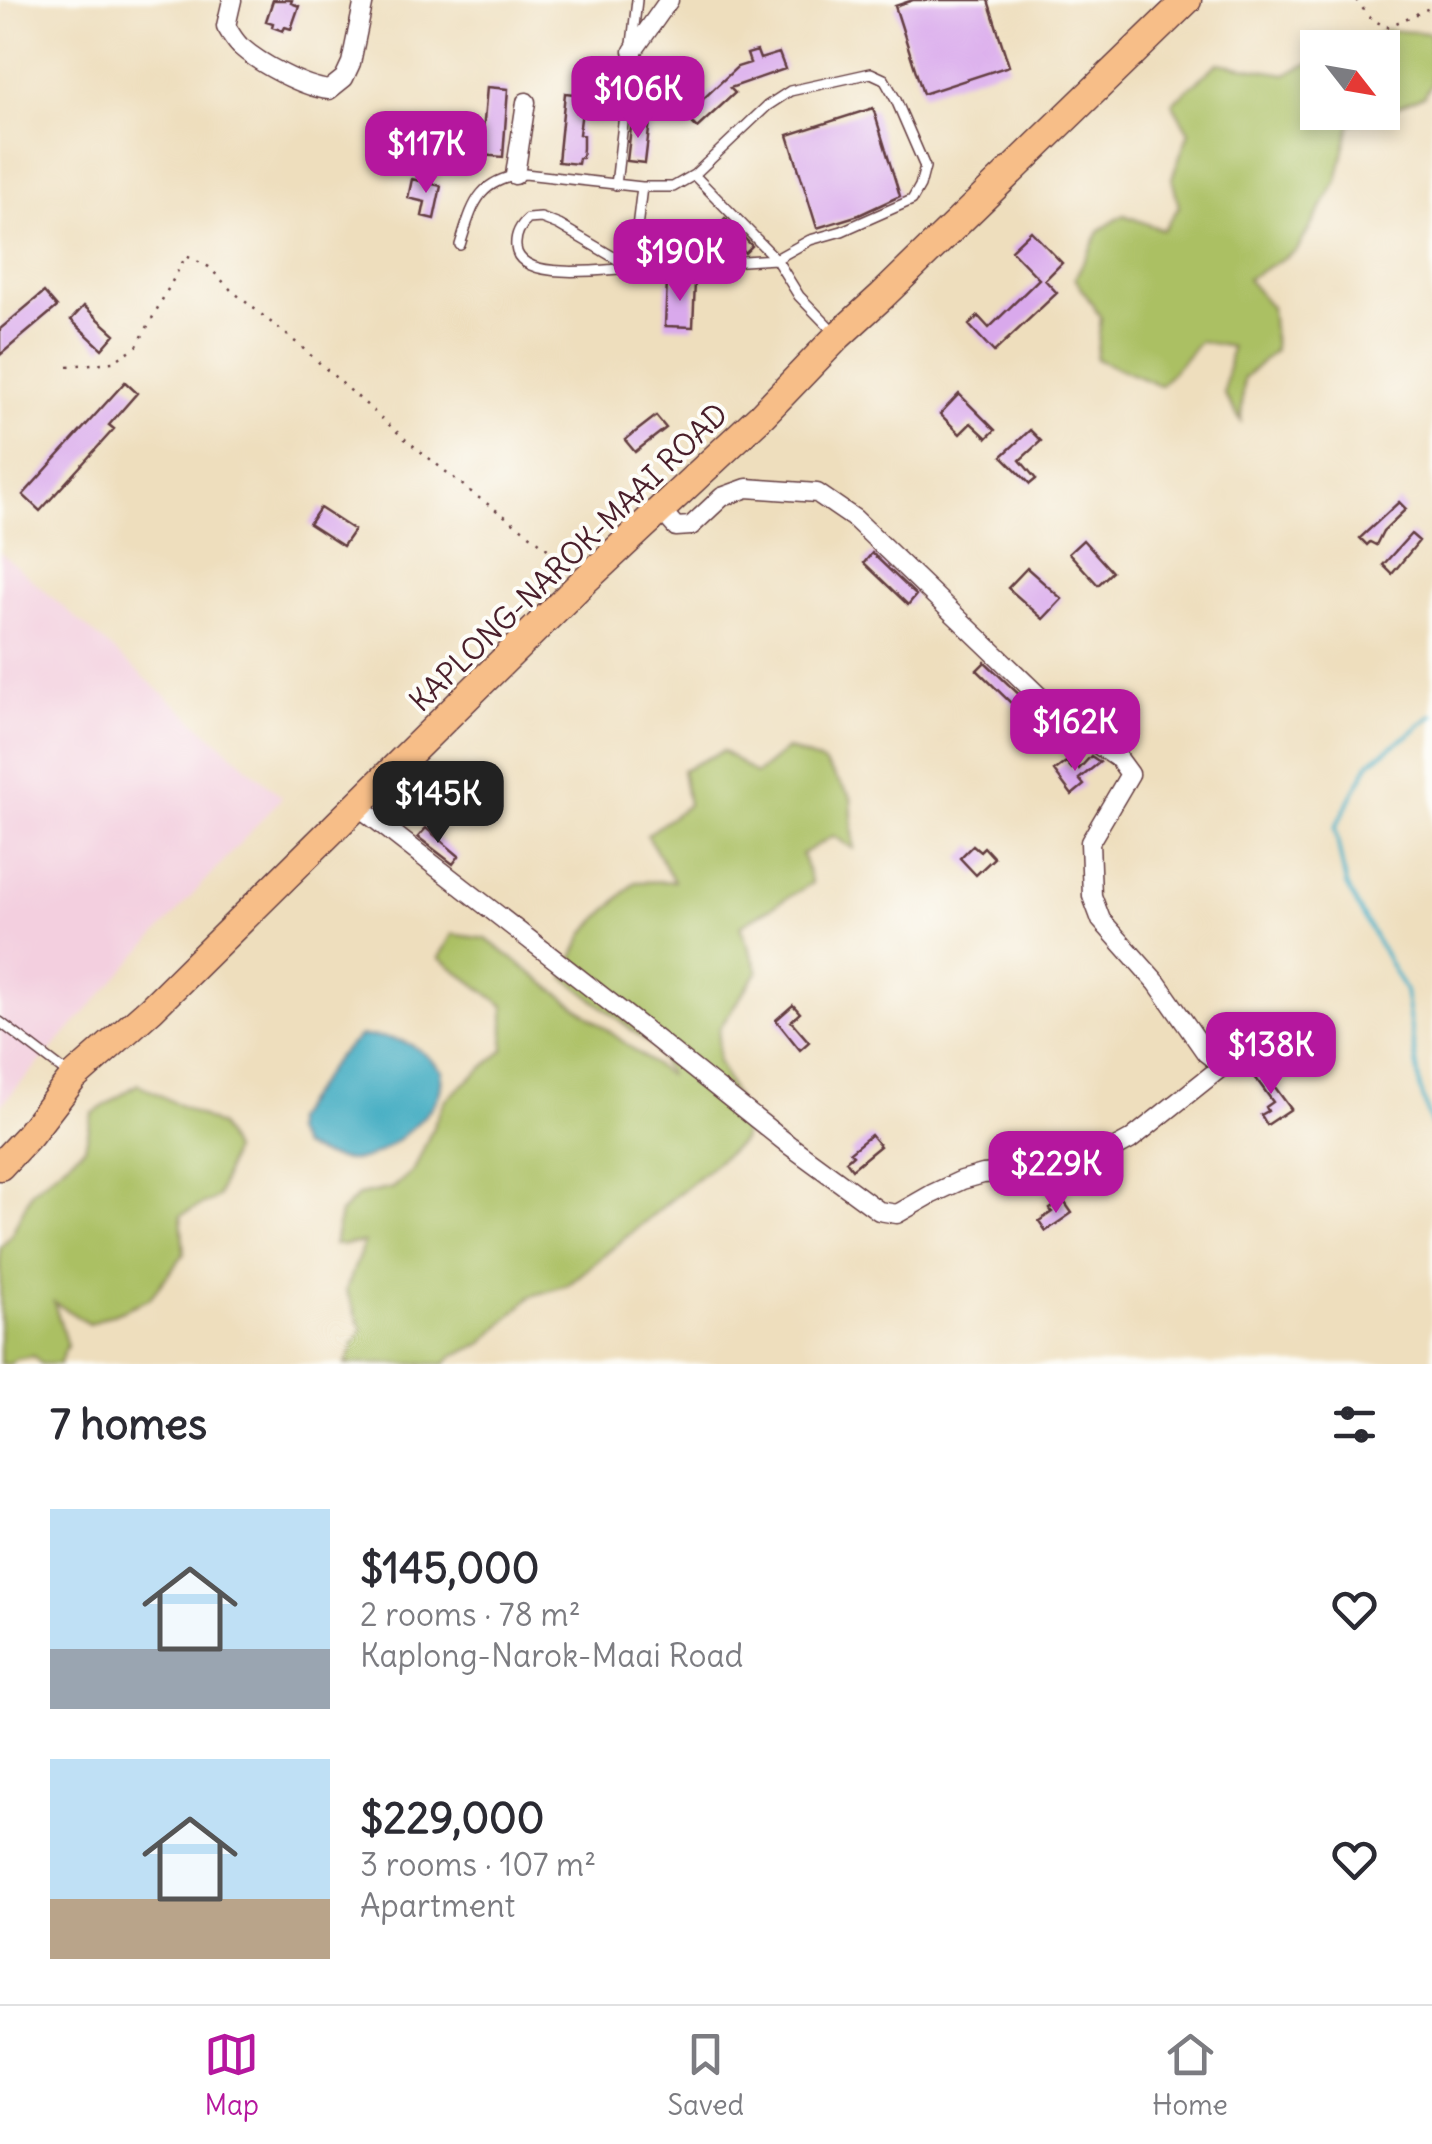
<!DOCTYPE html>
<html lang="en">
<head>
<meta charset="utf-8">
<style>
  body { margin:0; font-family:Delius,sans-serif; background:#f2f2f3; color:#2b2b33; height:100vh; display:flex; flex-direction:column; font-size:38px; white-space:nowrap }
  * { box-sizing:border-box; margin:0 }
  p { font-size:32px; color:#7c7c81 }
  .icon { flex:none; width:55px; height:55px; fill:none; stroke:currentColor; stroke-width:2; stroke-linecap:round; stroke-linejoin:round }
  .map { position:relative; height:1364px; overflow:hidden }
  .panel { display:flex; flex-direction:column; background:#fff; flex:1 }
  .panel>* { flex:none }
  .needle { width:65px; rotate:121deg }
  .controls { position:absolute; left:1300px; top:30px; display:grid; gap:20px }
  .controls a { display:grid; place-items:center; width:100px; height:100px; border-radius:0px; background:#fff; box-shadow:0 5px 15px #0003; font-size:50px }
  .price { position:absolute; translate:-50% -85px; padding:0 22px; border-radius:20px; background:#b5179e; color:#fff; font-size:32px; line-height:65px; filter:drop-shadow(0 2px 5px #0008) }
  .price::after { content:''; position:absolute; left:50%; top:60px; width:30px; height:22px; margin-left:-15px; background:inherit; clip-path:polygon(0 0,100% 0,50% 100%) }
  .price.active { background:#222; color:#fff }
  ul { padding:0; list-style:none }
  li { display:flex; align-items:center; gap:30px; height:250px; padding:0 50px }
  li span { display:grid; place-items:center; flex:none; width:280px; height:200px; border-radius:0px; color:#555 }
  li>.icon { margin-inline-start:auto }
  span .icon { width:120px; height:120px; fill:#fffc; stroke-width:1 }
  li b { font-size:42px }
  h2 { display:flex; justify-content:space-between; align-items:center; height:120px; padding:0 50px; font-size:42px }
  .menu { display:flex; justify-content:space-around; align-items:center; height:140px; border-top:2px solid #e1e1e2; background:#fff; font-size:28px; color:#7c7c81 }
  .menu a { display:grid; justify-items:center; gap:5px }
  .menu .active { color:#b5179e }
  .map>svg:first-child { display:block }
  .built { fill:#f3cfdf }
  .green { fill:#abc064; stroke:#7a7048; stroke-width:2.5 }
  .water { fill:#44adc3; stroke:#476677; stroke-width:2.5 }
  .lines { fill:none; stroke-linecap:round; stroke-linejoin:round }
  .stream { stroke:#44adc3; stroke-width:4 }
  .building { fill:#d9a9ec }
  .service-casing { stroke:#633c41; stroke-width:12 }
  .minor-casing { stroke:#633c41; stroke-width:21 }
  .trunk-casing { stroke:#633c41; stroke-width:31 }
  .path { stroke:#633c41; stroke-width:2.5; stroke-dasharray:2.5 8; stroke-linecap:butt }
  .service { stroke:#fff; stroke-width:9 }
  .minor { stroke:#fff; stroke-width:18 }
  .trunk { stroke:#f7be88; stroke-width:28 }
  .labels { text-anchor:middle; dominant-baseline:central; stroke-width:8; stroke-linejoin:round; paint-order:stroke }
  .street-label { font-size:30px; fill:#4a1f2b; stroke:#fdfcf7 }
</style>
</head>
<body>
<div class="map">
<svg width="1432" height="1364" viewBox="0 0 1432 1364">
  <rect width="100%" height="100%" fill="#fdfcf7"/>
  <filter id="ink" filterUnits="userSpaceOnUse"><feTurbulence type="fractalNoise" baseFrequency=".01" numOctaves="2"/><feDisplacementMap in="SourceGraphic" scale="20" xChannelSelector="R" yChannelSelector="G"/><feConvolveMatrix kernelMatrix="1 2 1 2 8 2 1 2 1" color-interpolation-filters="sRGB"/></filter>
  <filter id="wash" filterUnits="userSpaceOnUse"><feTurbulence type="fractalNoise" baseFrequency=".0048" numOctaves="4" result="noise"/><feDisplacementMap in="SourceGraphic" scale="40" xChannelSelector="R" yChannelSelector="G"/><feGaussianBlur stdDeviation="2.25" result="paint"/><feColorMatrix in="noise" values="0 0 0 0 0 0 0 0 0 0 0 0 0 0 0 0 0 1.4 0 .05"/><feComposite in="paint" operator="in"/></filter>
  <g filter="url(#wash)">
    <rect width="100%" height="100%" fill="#eedebd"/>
    <!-- built -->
    <path class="built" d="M 0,552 L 282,797 L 0,1106 Z"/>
    <!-- green -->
    <path class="green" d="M 1387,30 L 1430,33 L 1432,84 L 1424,96 L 1383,112 L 1382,48 L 1347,47 Z
      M 1317,60 L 1318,112 L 1381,113 L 1350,124 L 1337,181 L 1297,250 L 1247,279 L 1271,307 L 1275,350 L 1244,378 L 1241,421 L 1224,394 L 1231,347 L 1200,341 L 1160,386 L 1096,359 L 1101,318 L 1075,278 L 1100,230 L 1124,215 L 1163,230 L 1179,207 L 1172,178 L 1189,132 L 1172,103 L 1218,63 L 1286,74 Z
      M 787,749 L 823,762 L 851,797 L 854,849 L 833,836 L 802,854 L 812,883 L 740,926 L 758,971 L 719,1029 L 718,1061 L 746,1120 L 742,1141 L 568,1285 L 531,1296 L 481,1345 L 454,1355 L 445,1364 L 345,1364 L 362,1329 L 346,1290 L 364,1243 L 334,1245 L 340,1213 L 359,1195 L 393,1188 L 414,1170 L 445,1100 L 504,1050 L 504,1006 L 439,958 L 452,934 L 486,939 L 669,1076 L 655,1048 L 564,977 L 585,932 L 635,882 L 674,881 L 647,835 L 688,805 L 682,770 L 723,751 L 756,774 Z
      M 138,1084 L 220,1126 L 232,1150 L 218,1197 L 181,1215 L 184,1254 L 149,1299 L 89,1324 L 54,1302 L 67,1346 L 59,1364 L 41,1364 L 34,1356 L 16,1359 L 10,1364 L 0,1364 L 0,1248 L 11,1235 L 32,1191 L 85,1147 L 92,1114 Z"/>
    <!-- water -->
    <path class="water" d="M 360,1036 C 400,1037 415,1041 442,1071 C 441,1078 442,1087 439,1094 C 430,1118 380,1159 355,1160 C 336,1161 318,1154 301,1147 L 293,1132 L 293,1119 L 337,1057 Z"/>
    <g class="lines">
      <!-- stream -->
      <path class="stream" d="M 1432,715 L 1407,736 L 1370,762 L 1335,828 L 1346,885 L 1405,991 L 1420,1087 L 1432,1127"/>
    </g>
    <g id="blocks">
      <!-- building -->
      <path class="building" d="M 273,0 L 292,0 L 291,3 L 299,6 L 291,29 L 285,27 L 283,31 L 272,27 L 273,23 L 266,21 Z
        M 913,0 L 988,0 L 1009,66 L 923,94 L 895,6 Z
        M 757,51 L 760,59 L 779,53 L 785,69 L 730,88 L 735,93 L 697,128 L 685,116 L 737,67 L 750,63 L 747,54 Z
        M 487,87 L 508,89 L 503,157 L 481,155 Z
        M 565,93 L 584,95 L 579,134 L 583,135 L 583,148 L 582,158 L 579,158 L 578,164 L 558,162 Z
        M 873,108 L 900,196 L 859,215 L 817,228 L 788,135 Z
        M 632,119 L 650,121 L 645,163 L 627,161 Z
        M 412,179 L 441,186 L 434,219 L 422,216 L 425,202 L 408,198 Z
        M 725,218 L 752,246 L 745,253 L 717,227 Z
        M 1031,231 L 1062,263 L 1045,280 L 1057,293 L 994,352 L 969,325 L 978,316 L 989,328 L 1039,279 L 1011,250 Z
        M 667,281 L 695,282 L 693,327 L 665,326 Z
        M 44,292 L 57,307 L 0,355 L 0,329 Z
        M 84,306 L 115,334 L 102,349 L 71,320 Z
        M 125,382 L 137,393 L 109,425 L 114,429 L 40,511 L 23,495 Z
        M 959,394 L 995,430 L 987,438 L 971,423 L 960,434 L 940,414 Z
        M 656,416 L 666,428 L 635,452 L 625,440 Z
        M 1030,430 L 1041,441 L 1020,460 L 1036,479 L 1030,484 L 1002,456 Z
        M 1399,502 L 1406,509 L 1383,531 L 1376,545 L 1370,542 L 1367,545 L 1360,538 Z
        M 320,508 L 354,530 L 343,546 L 309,524 Z
        M 1411,534 L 1419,541 L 1392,574 L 1383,565 Z
        M 1083,540 L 1112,572 L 1098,585 L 1069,553 Z
        M 872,553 L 916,595 L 908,605 L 864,563 Z
        M 1027,568 L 1062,599 L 1043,619 L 1008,588 Z
        M 985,662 L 1050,724 L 1042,733 L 977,670 Z
        M 1091,756 L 1100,762 L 1079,779 L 1084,785 L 1072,795 L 1054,771 L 1066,762 L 1072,769 L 1077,766 L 1079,769 Z
        M 426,828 L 459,856 L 453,864 L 418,837 Z
        M 973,845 L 980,851 L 984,847 L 994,858 L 976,875 L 960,858 Z
        M 793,1005 L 800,1013 L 791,1021 L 809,1042 L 800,1050 L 776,1020 Z
        M 1258,1064 L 1291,1109 L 1267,1125 L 1261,1115 L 1268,1111 L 1266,1107 L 1273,1102 L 1250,1070 Z
        M 871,1135 L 880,1146 L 852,1169 L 846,1161 L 853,1155 L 850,1152 Z
        M 1063,1200 L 1072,1213 L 1046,1231 L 1039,1221 L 1052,1212 L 1050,1209 Z"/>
    </g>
  </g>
  <g filter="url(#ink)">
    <use href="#blocks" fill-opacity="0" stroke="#633c41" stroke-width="2.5"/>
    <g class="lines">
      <defs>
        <path id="service" d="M 616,185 L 637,0
          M 642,187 L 632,268 C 605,269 519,283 516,247 C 515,235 520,226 528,219 L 541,218 L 559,225 L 632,268 L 776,259 L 810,240 L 842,231 L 912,200 L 920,186 L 925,167 L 896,100 L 884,79 L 871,73 L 790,91 L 767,106 L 694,175
          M 460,245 C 473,204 477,180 525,174 L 642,187 L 673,187 L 694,175 L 776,259 L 799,296 L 836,334
          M 0,1022 L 71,1076"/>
        <path id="minor" d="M 232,0 L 226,26 C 230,33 234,40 240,46 C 260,64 303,87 329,90 L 344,78 L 351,63 L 364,0
          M 633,51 L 669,0
          M 515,175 L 526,102
          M 661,510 L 676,527 L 691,526 L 722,497 L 747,488 L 817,493 L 855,519 L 1070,726 L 1119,759 L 1130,774 L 1090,842 L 1092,896 L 1101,920 L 1157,983 L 1206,1053 L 1215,1060 L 1230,1060
          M 358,806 L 625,1014 L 789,1145 L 879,1211 L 897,1214 L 932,1194 L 962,1180 L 983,1174 L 1081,1167 L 1130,1140 L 1238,1054 C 1249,1049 1278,1050 1292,1050"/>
        <path id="trunk" d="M 0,1166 L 29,1135 L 73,1078 L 151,1009 L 584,581 L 762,415 L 838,336 L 882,296 L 1187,0"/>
      </defs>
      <!-- service casing -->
      <use href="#service" class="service-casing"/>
      <!-- minor casing -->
      <use href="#minor" class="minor-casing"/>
      <!-- trunk casing -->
      <use href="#trunk" class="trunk-casing"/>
      <!-- path -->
      <path class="path" d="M 1356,0 L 1371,19 L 1387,27 L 1432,7
        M 68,366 L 113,362 L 137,346 L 186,256 L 209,267 L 231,290 L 298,344 L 405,439 L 475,495 L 535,538 L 568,567"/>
      <!-- service -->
      <use href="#service" class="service"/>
      <!-- minor -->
      <use href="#minor" class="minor"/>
      <!-- trunk -->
      <use href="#trunk" class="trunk"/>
    </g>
  </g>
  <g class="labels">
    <!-- street labels -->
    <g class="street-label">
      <text transform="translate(568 557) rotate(-44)">KAPLONG-NAROK-MAAI ROAD</text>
    </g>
  </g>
</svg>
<div class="controls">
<a><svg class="needle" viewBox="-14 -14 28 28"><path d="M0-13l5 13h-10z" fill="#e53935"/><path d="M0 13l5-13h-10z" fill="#7c7c81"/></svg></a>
</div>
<b class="price" style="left:638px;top:141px">$106K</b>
<b class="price" style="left:426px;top:196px">$117K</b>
<b class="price" style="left:680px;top:304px">$190K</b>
<b class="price" style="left:1075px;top:774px">$162K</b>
<b class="price active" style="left:438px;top:846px">$145K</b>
<b class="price" style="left:1271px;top:1097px">$138K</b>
<b class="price" style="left:1056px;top:1216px">$229K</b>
</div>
<section class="panel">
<h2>7 homes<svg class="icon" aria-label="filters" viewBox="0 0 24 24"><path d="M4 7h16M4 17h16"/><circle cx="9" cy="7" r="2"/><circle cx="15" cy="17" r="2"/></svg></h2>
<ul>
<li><span style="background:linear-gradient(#bfe0f5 70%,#9aa5b1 0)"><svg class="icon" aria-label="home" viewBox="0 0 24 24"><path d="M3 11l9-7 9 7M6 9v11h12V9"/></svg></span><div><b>$145,000</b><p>2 rooms · 78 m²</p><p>Kaplong-Narok-Maai Road</p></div><svg class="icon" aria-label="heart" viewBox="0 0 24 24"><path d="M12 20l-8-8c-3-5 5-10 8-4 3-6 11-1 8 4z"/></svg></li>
<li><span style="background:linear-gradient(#bfe0f5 70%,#b9a48a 0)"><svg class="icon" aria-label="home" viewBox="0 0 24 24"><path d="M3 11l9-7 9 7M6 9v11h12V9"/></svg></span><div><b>$229,000</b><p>3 rooms · 107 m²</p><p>Apartment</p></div><svg class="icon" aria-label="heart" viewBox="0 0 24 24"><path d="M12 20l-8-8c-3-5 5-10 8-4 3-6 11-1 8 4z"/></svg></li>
</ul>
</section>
<nav class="menu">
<a class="active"><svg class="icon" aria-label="map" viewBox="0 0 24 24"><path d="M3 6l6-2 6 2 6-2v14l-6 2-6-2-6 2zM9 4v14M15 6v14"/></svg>Map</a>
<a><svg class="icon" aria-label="saved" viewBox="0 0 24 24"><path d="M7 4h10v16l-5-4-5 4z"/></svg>Saved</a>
<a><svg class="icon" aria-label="home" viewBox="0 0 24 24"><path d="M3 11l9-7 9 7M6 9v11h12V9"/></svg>Home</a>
</nav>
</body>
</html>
